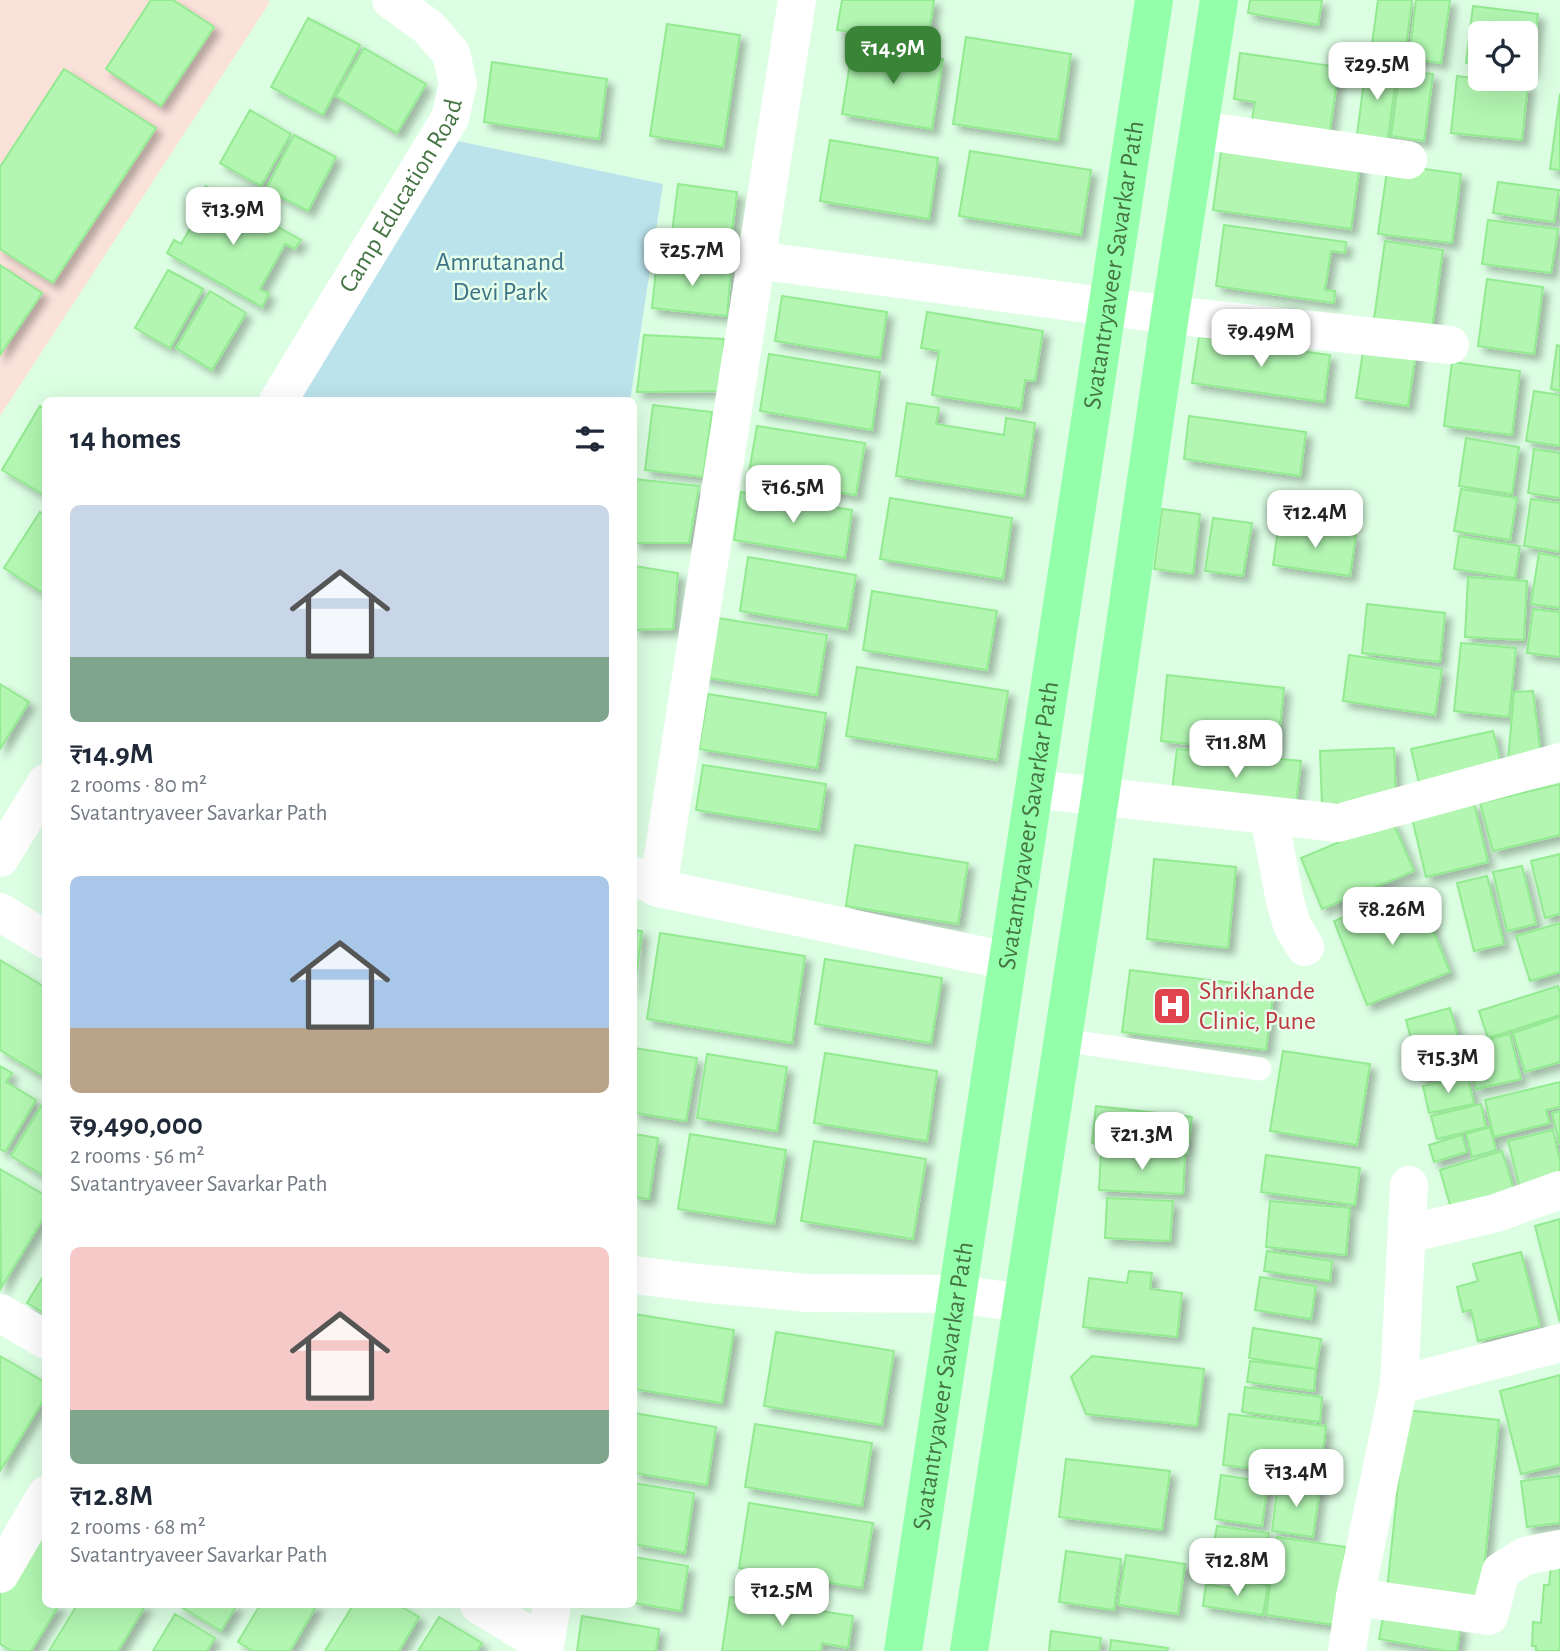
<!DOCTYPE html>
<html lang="en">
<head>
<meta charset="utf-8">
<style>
  body { margin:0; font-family:"Alegreya Sans",sans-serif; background:#f2f2f3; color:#1f2937; height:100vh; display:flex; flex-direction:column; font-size:26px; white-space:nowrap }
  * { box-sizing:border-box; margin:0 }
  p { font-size:23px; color:#747a83 }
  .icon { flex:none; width:38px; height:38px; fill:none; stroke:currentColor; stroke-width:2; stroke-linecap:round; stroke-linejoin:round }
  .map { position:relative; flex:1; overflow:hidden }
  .drawer { position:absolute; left:42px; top:397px; width:595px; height:1211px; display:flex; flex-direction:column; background:#fff; border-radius:10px; box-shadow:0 7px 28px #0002 }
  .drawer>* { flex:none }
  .buttons { position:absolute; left:1468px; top:21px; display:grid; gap:14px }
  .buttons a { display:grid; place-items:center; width:70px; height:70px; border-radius:10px; background:#fff; box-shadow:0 7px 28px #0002; font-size:35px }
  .price { position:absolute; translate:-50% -60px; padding:0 16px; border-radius:14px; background:#fff; color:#222; font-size:23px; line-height:46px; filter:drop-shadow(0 2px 4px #0008) }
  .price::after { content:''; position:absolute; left:50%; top:42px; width:21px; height:16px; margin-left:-10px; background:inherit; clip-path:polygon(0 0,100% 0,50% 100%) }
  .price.on { background:#398436; color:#fff }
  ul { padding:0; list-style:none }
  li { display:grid; align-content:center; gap:14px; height:371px; padding:0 28px }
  li span { display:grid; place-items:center; height:217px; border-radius:10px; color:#555 }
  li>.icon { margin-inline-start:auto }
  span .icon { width:126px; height:126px; fill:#fffc; stroke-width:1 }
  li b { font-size:30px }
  h2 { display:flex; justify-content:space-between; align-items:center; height:84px; padding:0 28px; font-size:30px }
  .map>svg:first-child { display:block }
  .education { fill:#fae1da }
  .green { fill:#bbe3ec }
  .building { fill:#b2f6b2; stroke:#93ea91; stroke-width:2; filter:url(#shadow) }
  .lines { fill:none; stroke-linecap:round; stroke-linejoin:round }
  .service { stroke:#fff; stroke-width:23 }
  .minor { stroke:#fff; stroke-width:38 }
  .primary { stroke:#93ffab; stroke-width:38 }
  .labels { text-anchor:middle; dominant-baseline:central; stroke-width:5; stroke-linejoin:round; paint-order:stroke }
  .street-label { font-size:26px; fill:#467544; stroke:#e5ffea }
  .park-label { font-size:26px; fill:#3f7388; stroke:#e5ffea }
  .health-label { font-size:26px; fill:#be3a42; stroke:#e5ffea; text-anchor:start }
</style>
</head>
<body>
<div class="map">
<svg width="1560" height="1651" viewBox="0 0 1560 1651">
  <defs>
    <filter id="shadow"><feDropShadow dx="6" dy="6" stdDeviation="3.5" flood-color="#0004"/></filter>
  </defs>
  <rect width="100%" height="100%" fill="#dcfee3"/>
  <!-- education -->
  <path class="education" d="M 0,0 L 267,0 L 270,2 L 0,416 Z"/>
  <!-- green -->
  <path class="green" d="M 439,137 L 663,184 L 630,401 L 278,401 Z"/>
  <!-- building -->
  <path class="building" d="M 151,0 L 173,0 L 214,27 L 161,106 L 106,69 Z
    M 842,0 L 934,0 L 927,45 L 837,30 Z
    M 1250,0 L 1322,0 L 1318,25 L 1248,13 Z
    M 1378,0 L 1412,0 L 1404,63 L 1370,59 Z
    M 1416,0 L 1450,0 L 1441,63 L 1409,58 Z
    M 1473,6 L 1538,14 L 1531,72 L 1526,71 L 1526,33 L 1480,33 L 1480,65 L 1466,63 Z
    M 308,18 L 360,45 L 323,115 L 271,87 Z
    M 667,24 L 740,35 L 723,147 L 650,136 Z
    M 966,37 L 1071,54 L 1058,140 L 953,124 Z
    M 853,44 L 943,59 L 932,129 L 842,114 Z
    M 364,48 L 426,84 L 397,133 L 336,96 Z
    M 1240,53 L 1339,67 L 1329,137 L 1251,126 L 1255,102 L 1234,99 Z
    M 492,62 L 607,79 L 599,139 L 484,122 Z
    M 1366,66 L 1397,69 L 1388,139 L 1357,135 Z
    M 64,69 L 156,128 L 53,283 L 0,249 L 0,167 Z
    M 1400,70 L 1433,74 L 1424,141 L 1391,136 Z
    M 1457,76 L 1528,84 L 1522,140 L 1451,133 Z
    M 1560,94 L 1560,170 L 1550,169 Z
    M 250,110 L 291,134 L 261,186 L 220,163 Z
    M 294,135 L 336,157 L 308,211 L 266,189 Z
    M 830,140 L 938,158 L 929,219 L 820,201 Z
    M 1222,145 L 1360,164 L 1351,229 L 1213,210 Z
    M 970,151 L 1091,170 L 1081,235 L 959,216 Z
    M 1388,164 L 1461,174 L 1452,243 L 1378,234 Z
    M 1498,182 L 1559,190 L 1554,222 L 1493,213 Z
    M 678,184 L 737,192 L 729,257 L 670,250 Z
    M 206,186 L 301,240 L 295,249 L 285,244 L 260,289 L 269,294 L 262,307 L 167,253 L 174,240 L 181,244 L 194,222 L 199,226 L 208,211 L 202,208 L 208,198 L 201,195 Z
    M 1488,220 L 1558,229 L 1551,273 L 1482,264 Z
    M 1224,225 L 1346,242 L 1345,253 L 1331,251 L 1325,290 L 1335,291 L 1334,303 L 1216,286 Z
    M 1385,241 L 1443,250 L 1432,328 L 1374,319 Z
    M 657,260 L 731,267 L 727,316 L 652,308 Z
    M 0,265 L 42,293 L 0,355 Z
    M 168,270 L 203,289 L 170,348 L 135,328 Z
    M 1487,279 L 1543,287 L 1534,354 L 1478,346 Z
    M 210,291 L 246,313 L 212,370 L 176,348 Z
    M 782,296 L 887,312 L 880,358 L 775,341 Z
    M 927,312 L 1043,331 L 1035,381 L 1025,380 L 1021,409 L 932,395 L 939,351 L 921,348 Z
    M 644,335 L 724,339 L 721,391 L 637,392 Z
    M 1199,337 L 1330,355 L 1324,402 L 1192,383 Z
    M 1365,338 L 1417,346 L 1408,406 L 1356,398 Z
    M 1557,345 L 1560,346 L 1560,391 L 1551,389 Z
    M 769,354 L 880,372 L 872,430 L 760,411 Z
    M 1452,362 L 1520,371 L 1512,435 L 1444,426 Z
    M 1534,391 L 1560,395 L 1560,446 L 1526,441 Z
    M 907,403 L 939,408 L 936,424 L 1004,435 L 1006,418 L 1035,423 L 1024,496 L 896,476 Z
    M 653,405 L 712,412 L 703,477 L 645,470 Z
    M 40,406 L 46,410 L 46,496 L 2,470 Z
    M 1189,416 L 1306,432 L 1300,476 L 1184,459 Z
    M 757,426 L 865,443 L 856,495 L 748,478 Z
    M 1466,438 L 1519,447 L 1512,494 L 1459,486 Z
    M 1534,449 L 1560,453 L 1560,498 L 1528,493 Z
    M 634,479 L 699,486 L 689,543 L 634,543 Z
    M 1461,489 L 1517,498 L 1510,540 L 1454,531 Z
    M 741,492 L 852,510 L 845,558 L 734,540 Z
    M 890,498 L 1012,518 L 1003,579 L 880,559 Z
    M 1531,499 L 1560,503 L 1560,552 L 1524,546 Z
    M 1162,509 L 1200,514 L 1193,574 L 1154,569 Z
    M 40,512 L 46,516 L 46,595 L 4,568 Z
    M 1213,518 L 1252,523 L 1243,576 L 1205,571 Z
    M 1279,523 L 1356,534 L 1350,576 L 1273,565 Z
    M 1459,536 L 1520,546 L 1515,578 L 1454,569 Z
    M 1539,553 L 1560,557 L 1560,608 L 1531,604 Z
    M 748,557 L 856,575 L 847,629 L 740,611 Z
    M 634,566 L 678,573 L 673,629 L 634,630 Z
    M 1468,577 L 1527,581 L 1524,640 L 1465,637 Z
    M 872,591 L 997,611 L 987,670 L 863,650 Z
    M 1367,604 L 1445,613 L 1440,662 L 1362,653 Z
    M 1533,609 L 1560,612 L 1560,657 L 1527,653 Z
    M 711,617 L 827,635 L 817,695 L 702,677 Z
    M 1461,643 L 1516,648 L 1509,717 L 1454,711 Z
    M 1349,655 L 1442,669 L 1435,715 L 1343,701 Z
    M 857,667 L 1008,691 L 997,760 L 846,736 Z
    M 1167,675 L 1284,688 L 1277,753 L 1161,741 Z
    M 0,684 L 29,702 L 0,749 Z
    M 1533,691 L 1541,756 L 1508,761 L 1514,692 Z
    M 708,694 L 826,713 L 817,768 L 699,749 Z
    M 1493,731 L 1504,776 L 1422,795 L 1411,749 Z
    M 1394,748 L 1396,802 L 1322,804 L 1320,751 Z
    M 1177,749 L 1301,761 L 1295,812 L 1171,799 Z
    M 703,765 L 826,784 L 819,830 L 696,810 Z
    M 1560,784 L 1560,835 L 1493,851 L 1480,803 Z
    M 1474,803 L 1488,862 L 1426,877 L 1412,818 Z
    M 1392,820 L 1414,871 L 1322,909 L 1301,858 Z
    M 855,845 L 968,863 L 958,924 L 846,906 Z
    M 1560,854 L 1560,914 L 1545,918 L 1531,861 Z
    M 1154,859 L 1236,867 L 1228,948 L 1147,939 Z
    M 1522,866 L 1536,924 L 1507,931 L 1493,872 Z
    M 1487,876 L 1504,944 L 1474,951 L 1457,883 Z
    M 1416,888 L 1450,972 L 1367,1005 L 1334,921 Z
    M 1560,923 L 1560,972 L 1530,981 L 1516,936 Z
    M 634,930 L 642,931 L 634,992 Z
    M 660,933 L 805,956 L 792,1043 L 647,1019 Z
    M 825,959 L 942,978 L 931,1043 L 815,1024 Z
    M 0,960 L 46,988 L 46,1078 L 0,1050 Z
    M 1130,970 L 1274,988 L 1266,1050 L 1122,1032 Z
    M 1558,986 L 1560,993 L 1560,1015 L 1488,1038 L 1479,1011 Z
    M 1450,1008 L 1467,1070 L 1422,1081 L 1406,1020 Z
    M 1560,1017 L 1560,1062 L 1525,1072 L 1513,1033 Z
    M 1510,1034 L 1521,1079 L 1476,1089 L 1465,1045 Z
    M 634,1048 L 697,1058 L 686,1121 L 634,1113 Z
    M 1283,1051 L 1370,1064 L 1357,1145 L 1270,1131 Z
    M 825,1053 L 937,1071 L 927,1141 L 814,1123 Z
    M 707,1054 L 787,1067 L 777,1131 L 697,1118 Z
    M 0,1066 L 12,1073 L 6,1082 L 36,1100 L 5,1152 L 0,1149 Z
    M 1468,1077 L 1474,1104 L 1429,1113 L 1423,1086 Z
    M 1560,1082 L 1560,1107 L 1546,1110 L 1550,1123 L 1494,1137 L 1485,1100 Z
    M 46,1098 L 46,1177 L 11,1156 Z
    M 1481,1104 L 1486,1127 L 1437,1139 L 1431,1116 Z
    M 1096,1106 L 1192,1117 L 1187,1154 L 1092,1143 Z
    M 1560,1111 L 1560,1145 L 1552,1113 Z
    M 1490,1127 L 1496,1150 L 1472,1157 L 1466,1134 Z
    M 1553,1130 L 1560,1161 L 1560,1184 L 1522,1196 L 1508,1141 Z
    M 634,1134 L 658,1138 L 649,1199 L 634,1197 Z
    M 690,1134 L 786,1150 L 774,1224 L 678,1209 Z
    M 1462,1135 L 1467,1152 L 1434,1162 L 1429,1145 Z
    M 814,1141 L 926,1159 L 913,1239 L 801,1221 Z
    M 1101,1151 L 1185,1155 L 1183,1194 L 1099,1190 Z
    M 1502,1151 L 1516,1197 L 1453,1215 L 1440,1170 Z
    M 1266,1155 L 1360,1168 L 1355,1205 L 1261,1192 Z
    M 0,1169 L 46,1196 L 46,1214 L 1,1288 Z
    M 1107,1198 L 1173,1201 L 1170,1241 L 1105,1238 Z
    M 1270,1201 L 1350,1208 L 1346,1255 L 1266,1247 Z
    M 1560,1219 L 1560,1322 L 1535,1226 Z
    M 1267,1251 L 1332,1261 L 1330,1281 L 1264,1271 Z
    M 1521,1252 L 1540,1326 L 1478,1341 L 1471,1310 L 1463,1312 L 1457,1287 L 1478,1281 L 1473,1264 Z
    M 1129,1271 L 1152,1273 L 1150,1289 L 1182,1293 L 1177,1337 L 1083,1327 L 1089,1278 L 1127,1283 Z
    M 46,1272 L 46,1314 L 27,1303 Z
    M 1260,1277 L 1316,1286 L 1311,1319 L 1255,1310 Z
    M 634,1314 L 734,1330 L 722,1403 L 634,1389 Z
    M 1253,1328 L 1321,1339 L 1316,1369 L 1249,1358 Z
    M 776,1332 L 894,1351 L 882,1425 L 764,1406 Z
    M 0,1356 L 46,1383 L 46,1396 L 0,1471 Z
    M 1092,1356 L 1204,1369 L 1197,1426 L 1086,1414 L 1071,1377 Z
    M 1250,1361 L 1316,1369 L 1314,1391 L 1247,1382 Z
    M 1560,1375 L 1560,1465 L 1521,1474 L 1500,1391 Z
    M 1245,1387 L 1322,1397 L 1320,1422 L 1242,1412 Z
    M 1406,1410 L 1499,1420 L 1481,1600 L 1387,1590 Z
    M 634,1413 L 716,1427 L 707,1485 L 634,1473 Z
    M 1229,1414 L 1326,1426 L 1320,1477 L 1223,1465 Z
    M 755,1424 L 872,1443 L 862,1506 L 745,1487 Z
    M 1066,1459 L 1170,1471 L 1162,1530 L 1059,1517 Z
    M 1221,1475 L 1268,1482 L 1262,1526 L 1215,1519 Z
    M 1560,1476 L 1560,1523 L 1527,1527 L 1521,1481 Z
    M 1278,1482 L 1320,1488 L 1313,1537 L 1272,1531 Z
    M 634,1483 L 694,1493 L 685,1553 L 634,1544 Z
    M 749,1503 L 873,1523 L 862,1588 L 739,1568 Z
    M 1217,1526 L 1269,1533 L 1265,1556 L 1213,1549 Z
    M 32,1529 L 46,1537 L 46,1605 L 59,1605 L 31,1651 L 12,1651 L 0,1644 L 0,1582 Z
    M 1277,1537 L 1346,1547 L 1335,1625 L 1266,1615 Z
    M 1066,1551 L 1121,1559 L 1114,1610 L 1059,1602 Z
    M 1217,1553 L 1271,1561 L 1267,1582 L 1214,1574 Z
    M 1126,1555 L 1185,1564 L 1178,1614 L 1118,1605 Z
    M 634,1557 L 688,1566 L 681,1611 L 634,1603 Z
    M 1551,1566 L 1560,1567 L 1560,1651 L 1536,1651 L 1536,1646 L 1532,1646 L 1533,1622 L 1541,1623 L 1544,1585 L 1549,1585 Z
    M 1246,1582 L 1268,1585 L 1263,1615 L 1203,1606 L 1206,1584 L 1244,1590 Z
    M 730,1597 L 853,1616 L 848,1648 L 822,1643 L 821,1651 L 722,1651 Z
    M 77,1605 L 146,1605 L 118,1651 L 49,1651 Z
    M 178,1605 L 237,1605 L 221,1631 Z
    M 260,1605 L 317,1605 L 290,1651 L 253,1651 L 238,1642 Z
    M 353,1605 L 399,1605 L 419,1617 L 399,1651 L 325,1651 Z
    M 1384,1612 L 1461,1626 L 1457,1651 L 1446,1651 L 1379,1639 Z
    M 175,1614 L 215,1638 L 207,1651 L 153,1651 Z
    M 582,1616 L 659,1629 L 656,1651 L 577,1651 Z
    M 439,1617 L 482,1643 L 477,1651 L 418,1651 Z
    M 1051,1631 L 1101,1638 L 1099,1651 L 1049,1651 Z
    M 1111,1640 L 1168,1648 L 1167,1651 L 1110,1651 Z"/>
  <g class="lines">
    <!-- service -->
    <path class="service" d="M 1062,1040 L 1260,1069"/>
    <!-- minor -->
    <g class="minor">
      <path d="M 1199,130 L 1408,160"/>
      <path d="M 756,260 L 1170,315 L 1450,345"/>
      <path id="s1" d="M 278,401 L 450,118 L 458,84 L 451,53 L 428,27 L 391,0"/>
      <path d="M 1034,789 L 1338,823 L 1560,762"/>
      <path d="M 1269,816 L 1285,901 L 1292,925 L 1305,947"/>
      <path d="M 0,858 L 46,783"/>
      <path d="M 635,876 L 658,888 L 1008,961"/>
      <path d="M 658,888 L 797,0"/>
      <path d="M 0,912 L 46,940"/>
      <path d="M 1407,1234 L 1496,1213 L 1560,1190"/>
      <path d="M 634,1275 L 698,1283 L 808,1293 L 957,1294 L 1022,1303"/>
      <path d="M 0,1313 L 46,1340"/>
      <path d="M 1399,1385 L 1560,1343"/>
      <path d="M 0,1574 L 46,1495"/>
      <path d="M 1355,1597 L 1489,1616 L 1501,1571 L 1525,1556 L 1560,1549"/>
      <path d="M 479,1605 L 545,1645"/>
      <path d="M 544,1651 L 552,1605"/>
      <path d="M 1347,1651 L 1355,1597 L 1399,1385 L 1409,1185"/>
    </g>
    <!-- primary -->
    <g class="primary">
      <path id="s2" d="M 903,1651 L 1154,0"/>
      <path d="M 969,1651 L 1100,797 L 1170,315 L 1219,0"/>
    </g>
  </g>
  <!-- icons -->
  <defs>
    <symbol id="hospital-square" viewBox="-11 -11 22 22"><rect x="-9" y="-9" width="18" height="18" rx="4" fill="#e0444e" stroke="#e5ffea"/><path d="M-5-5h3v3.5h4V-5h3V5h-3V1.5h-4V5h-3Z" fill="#fff"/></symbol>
  </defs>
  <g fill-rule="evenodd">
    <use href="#hospital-square" x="1150" y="984" width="44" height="44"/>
  </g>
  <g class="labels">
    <!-- street labels -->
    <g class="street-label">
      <text stroke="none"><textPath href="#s1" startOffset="240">Camp Education Road</textPath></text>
      <text stroke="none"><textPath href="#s2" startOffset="1402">Svatantryaveer Savarkar Path</textPath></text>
      <text stroke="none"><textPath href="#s2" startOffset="835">Svatantryaveer Savarkar Path</textPath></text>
      <text stroke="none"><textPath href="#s2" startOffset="268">Svatantryaveer Savarkar Path</textPath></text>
    </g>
    <!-- park labels -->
    <g class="park-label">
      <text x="500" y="262">Amrutanand<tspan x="500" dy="30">Devi Park</tspan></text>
    </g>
    <!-- health labels -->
    <g class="health-label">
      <text x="1199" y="991">Shrikhande<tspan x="1199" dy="30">Clinic, Pune</tspan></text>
    </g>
  </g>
</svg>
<div class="buttons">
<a><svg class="icon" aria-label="locate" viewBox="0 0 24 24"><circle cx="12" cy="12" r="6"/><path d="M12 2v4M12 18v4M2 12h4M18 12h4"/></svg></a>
</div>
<b class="price on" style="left:893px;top:86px">₹14.9M</b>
<b class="price" style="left:1377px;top:102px">₹29.5M</b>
<b class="price" style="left:233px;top:247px">₹13.9M</b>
<b class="price" style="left:692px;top:288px">₹25.7M</b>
<b class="price" style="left:1261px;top:369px">₹9.49M</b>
<b class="price" style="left:793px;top:525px">₹16.5M</b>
<b class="price" style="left:1315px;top:550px">₹12.4M</b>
<b class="price" style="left:1236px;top:780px">₹11.8M</b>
<b class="price" style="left:1392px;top:947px">₹8.26M</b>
<b class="price" style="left:1448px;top:1095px">₹15.3M</b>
<b class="price" style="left:1142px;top:1172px">₹21.3M</b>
<b class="price" style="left:1296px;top:1509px">₹13.4M</b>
<b class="price" style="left:1237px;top:1598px">₹12.8M</b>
<b class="price" style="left:782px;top:1628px">₹12.5M</b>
<section class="drawer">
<h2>14 homes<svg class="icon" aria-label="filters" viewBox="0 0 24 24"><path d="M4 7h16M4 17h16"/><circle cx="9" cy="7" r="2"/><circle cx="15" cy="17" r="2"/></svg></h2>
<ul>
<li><span style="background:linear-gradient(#c9d6e8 70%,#7fa58c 0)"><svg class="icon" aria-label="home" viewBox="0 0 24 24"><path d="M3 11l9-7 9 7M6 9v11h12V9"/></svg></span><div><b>₹14.9M</b><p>2 rooms · 80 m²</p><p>Svatantryaveer Savarkar Path</p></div></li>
<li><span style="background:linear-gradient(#a9c7e8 70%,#b9a48a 0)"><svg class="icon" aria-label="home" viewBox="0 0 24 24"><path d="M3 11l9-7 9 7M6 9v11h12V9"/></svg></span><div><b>₹9,490,000</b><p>2 rooms · 56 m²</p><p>Svatantryaveer Savarkar Path</p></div></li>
<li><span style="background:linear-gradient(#f6c9c9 75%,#7fa58c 0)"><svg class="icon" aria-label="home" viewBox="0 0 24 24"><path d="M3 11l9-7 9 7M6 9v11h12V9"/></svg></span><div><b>₹12.8M</b><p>2 rooms · 68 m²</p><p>Svatantryaveer Savarkar Path</p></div></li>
</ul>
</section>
</div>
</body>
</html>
